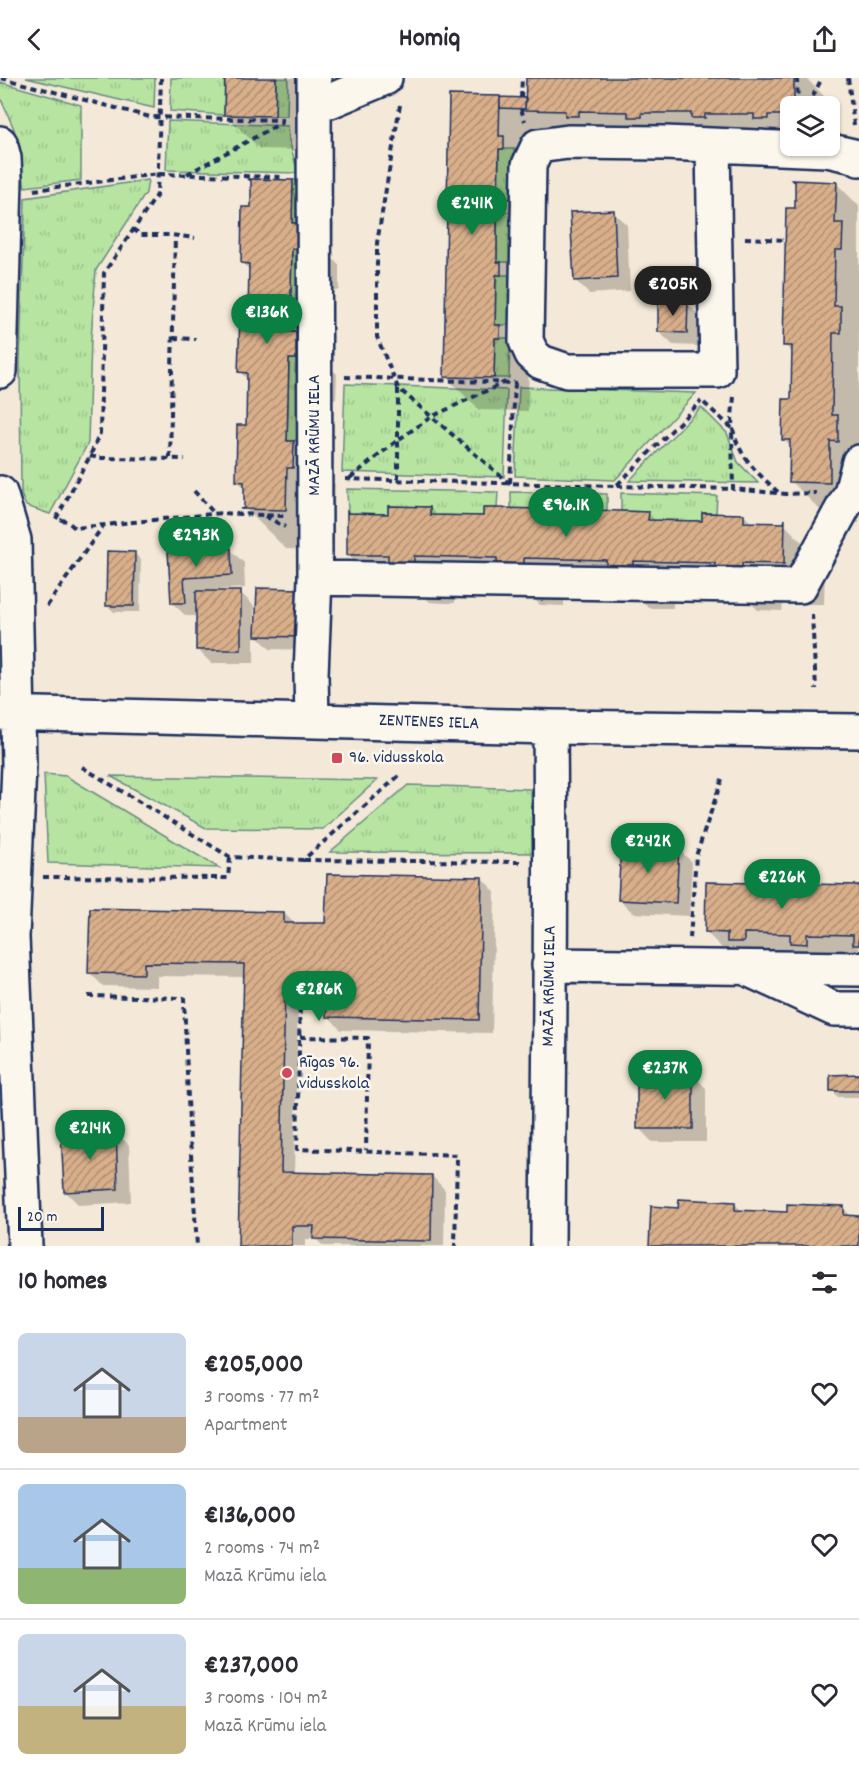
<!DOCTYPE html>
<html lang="en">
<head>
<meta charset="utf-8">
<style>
  body { margin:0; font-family:Dekko,sans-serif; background:#f2f2f3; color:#2b2b33; height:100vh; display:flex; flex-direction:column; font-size:22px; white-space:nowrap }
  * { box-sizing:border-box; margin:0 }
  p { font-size:20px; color:#7c7c81 }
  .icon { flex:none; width:33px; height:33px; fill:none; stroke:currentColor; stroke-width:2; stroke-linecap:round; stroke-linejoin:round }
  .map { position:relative; height:1168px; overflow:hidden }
  .drawer { display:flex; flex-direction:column; background:#fff; flex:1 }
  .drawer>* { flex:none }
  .tools { position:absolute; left:780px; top:18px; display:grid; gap:12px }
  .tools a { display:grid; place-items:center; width:60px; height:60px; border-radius:9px; background:#fff; box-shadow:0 2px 4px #0004; font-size:30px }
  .scale { position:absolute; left:18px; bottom:15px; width:86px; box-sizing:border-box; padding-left:6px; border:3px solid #1b2f5e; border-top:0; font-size:16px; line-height:21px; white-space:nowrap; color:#1b2f5e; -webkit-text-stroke:4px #fbf7ec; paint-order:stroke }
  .price { position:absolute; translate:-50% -51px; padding:0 14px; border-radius:21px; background:#0b8043; color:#fff; font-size:20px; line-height:39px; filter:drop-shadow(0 2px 3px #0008) }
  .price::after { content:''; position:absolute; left:50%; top:36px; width:18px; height:14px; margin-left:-9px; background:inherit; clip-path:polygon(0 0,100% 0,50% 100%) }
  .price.active { background:#222; color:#fff }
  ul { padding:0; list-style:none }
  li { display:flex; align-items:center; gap:18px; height:150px; padding:0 18px }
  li+li { border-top:2px solid #e1e1e2 }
  li span { display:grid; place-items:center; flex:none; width:168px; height:120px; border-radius:9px; color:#555 }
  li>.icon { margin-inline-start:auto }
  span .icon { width:72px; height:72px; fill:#fffc; stroke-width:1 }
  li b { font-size:26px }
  h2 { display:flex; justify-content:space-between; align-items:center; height:72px; padding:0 18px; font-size:26px }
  header { display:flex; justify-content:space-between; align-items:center; height:78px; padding:0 18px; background:#fff; font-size:27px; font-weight:800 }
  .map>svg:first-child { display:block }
  .grass { fill:url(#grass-tufts); stroke:#698a80; stroke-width:1.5 }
  .shadow { fill:#0003 }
  .building { fill:url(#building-hatch); stroke:#1b2f5e; stroke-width:1.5 }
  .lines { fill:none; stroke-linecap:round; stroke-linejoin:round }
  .minor-casing { stroke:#1b2f5e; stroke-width:38 }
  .path { stroke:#1b2f5e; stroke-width:4; stroke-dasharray:6 4.5; stroke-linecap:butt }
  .minor { stroke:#fbf7ec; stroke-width:33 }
  .poi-dot { fill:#d1495b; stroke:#fbf7ec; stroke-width:2 }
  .labels { text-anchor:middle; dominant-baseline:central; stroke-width:5; stroke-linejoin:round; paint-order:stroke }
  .street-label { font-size:18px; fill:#1b2f5e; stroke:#fbf7ec }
  .poi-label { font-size:18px; fill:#1b2f5e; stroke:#fbf7ec; text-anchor:start }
</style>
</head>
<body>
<header><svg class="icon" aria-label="back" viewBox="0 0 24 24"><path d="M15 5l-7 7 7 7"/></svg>Homiq<svg class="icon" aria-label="share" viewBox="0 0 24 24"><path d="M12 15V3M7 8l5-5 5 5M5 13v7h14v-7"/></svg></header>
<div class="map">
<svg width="859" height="1168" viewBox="0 0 859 1168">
  <defs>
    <pattern id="grass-tufts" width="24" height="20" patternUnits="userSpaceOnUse" patternTransform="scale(1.5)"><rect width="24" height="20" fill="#b7e4a1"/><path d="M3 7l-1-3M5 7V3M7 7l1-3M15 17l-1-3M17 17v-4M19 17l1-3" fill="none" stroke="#9dc48d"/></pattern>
    <pattern id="building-hatch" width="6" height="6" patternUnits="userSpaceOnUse" patternTransform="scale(1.5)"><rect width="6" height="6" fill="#d9af8a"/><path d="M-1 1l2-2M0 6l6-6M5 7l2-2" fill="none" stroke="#af8f74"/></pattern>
  </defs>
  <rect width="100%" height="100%" fill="#f4e9d8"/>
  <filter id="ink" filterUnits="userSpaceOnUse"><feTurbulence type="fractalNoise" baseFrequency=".0167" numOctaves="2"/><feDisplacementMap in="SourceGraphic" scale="12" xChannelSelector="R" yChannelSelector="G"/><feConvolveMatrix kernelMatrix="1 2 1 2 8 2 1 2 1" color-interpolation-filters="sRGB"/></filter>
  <g filter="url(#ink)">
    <!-- grass -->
    <path class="grass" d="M 27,0 L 155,0 L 154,30 L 26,0 Z
      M 171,0 L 225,0 L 224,37 L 170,33 Z
      M 276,0 L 288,0 L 287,38 L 275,38 Z
      M 0,4 L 81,27 L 81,102 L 25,109 L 14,51 L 0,19 Z
      M 168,43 L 288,48 L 289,62 L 298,95 L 166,92 Z
      M 499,71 L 514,71 L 513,121 L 498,121 Z
      M 148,102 L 146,115 L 96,192 L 91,261 L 88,365 L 50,436 L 26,428 L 21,416 L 20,281 L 25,120 Z
      M 293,102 L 305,103 L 299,145 L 292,145 Z
      M 497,134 L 512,134 L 511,184 L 497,184 Z
      M 292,171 L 298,171 L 303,248 L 296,254 L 290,254 Z
      M 496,197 L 511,197 L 510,247 L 495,247 Z
      M 495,260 L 510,260 L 509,300 L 494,300 Z
      M 289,281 L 296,281 L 295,293 L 302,305 L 300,359 L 294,363 L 287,363 Z
      M 345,306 L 507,312 L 504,399 L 342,394 Z
      M 519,309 L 696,315 L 615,402 L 515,398 Z
      M 701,329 L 727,355 L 738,384 L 758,405 L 629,403 Z
      M 347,411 L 498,414 L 497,430 L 484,430 L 483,438 L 430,437 L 430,429 L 388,428 L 388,436 L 348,435 Z
      M 511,414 L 607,416 L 607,433 L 593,432 L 593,440 L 539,439 L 539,431 L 511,431 Z
      M 621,415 L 717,418 L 716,435 L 702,435 L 702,443 L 648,442 L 648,434 L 621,433 Z
      M 44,696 L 66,698 L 219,790 L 48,785 Z
      M 110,698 L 377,702 L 323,751 L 206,750 Z
      M 408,707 L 531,711 L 533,775 L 330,774 Z"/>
    <!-- shadow -->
    <path class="shadow" d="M 226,0 L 310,0 L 309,72 L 260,71 L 226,37 Z
      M 527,0 L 806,0 L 828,22 L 827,28 L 790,28 L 790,68 L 533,64 L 528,333 L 479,332 L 445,298 L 450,19 L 527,21 Z
      M 293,104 L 334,145 L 333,181 L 339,187 L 339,212 L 332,212 L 330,290 L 337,296 L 336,321 L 329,321 L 328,399 L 335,406 L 334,430 L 327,430 L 326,473 L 286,471 L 245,430 L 246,411 L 237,403 L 247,349 L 248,302 L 240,294 L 249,239 L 251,193 L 242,185 L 252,130 Z
      M 836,105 L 859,128 L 859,445 L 832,444 L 791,403 L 791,369 L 784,361 L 792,323 L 793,276 L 785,267 L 796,132 Z
      M 613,134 L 627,147 L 630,213 L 589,216 L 575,202 Z
      M 687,225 L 701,239 L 700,268 L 673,267 L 659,254 Z
      M 430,430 L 438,439 L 485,440 L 539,432 L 547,441 L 594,442 L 648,435 L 657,444 L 703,445 L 744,437 L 752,446 L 784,446 L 825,487 L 824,526 L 783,526 L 782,533 L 758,532 L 751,525 L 673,523 L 673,530 L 649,530 L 641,522 L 564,521 L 564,528 L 540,527 L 533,520 L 455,518 L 455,525 L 443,525 L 430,524 L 423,518 L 389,517 L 348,476 L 389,437 Z
      M 230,471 L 244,485 L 245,510 L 214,512 L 214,514 L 241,515 L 254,528 L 254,546 L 257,546 L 258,511 L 313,572 L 270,571 L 254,555 L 254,585 L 211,585 L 197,571 L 197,538 L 186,538 L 172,525 L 170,474 Z
      M 134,475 L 141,482 L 140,534 L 114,534 L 107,527 Z
      M 678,771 L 692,784 L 689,838 L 633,835 L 620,822 Z
      M 482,800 L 495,814 L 492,955 L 341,952 L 328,938 L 328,925 L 298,924 L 294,1096 L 432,1098 L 445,1112 L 444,1168 L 323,1168 L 316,1161 L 305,1161 L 305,1168 L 239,1168 L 245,899 L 157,898 L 157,909 L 103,908 L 90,895 L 284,835 L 295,846 L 327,847 Z
      M 859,808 L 859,890 L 740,888 L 706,854 Z
      M 692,996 L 706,1010 L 706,1064 L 652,1064 L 639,1050 Z
      M 859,997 L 859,1019 L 838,1019 L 832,1012 Z
      M 115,1053 L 129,1067 L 131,1124 L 79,1127 L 65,1113 Z
      M 734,1125 L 743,1134 L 788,1136 L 843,1130 L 852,1139 L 859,1139 L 859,1168 L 651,1168 L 652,1130 L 680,1131 Z"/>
    <!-- building -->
    <path class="building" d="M 225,0 L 276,0 L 275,38 L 224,37 Z
      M 526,0 L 794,0 L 794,28 L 790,28 L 790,37 L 768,37 L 768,41 L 754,41 L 754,36 L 705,36 L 705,40 L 691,40 L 691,35 L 642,35 L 642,39 L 628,39 L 628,34 L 579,33 L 579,38 L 565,38 L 565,33 L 525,32 Z
      M 449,17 L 500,18 L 499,58 L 504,58 L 504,71 L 499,71 L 498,121 L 503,121 L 503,134 L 497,134 L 497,184 L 501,184 L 501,197 L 496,197 L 495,247 L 500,247 L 500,260 L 495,260 L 494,300 L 444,299 Z
      M 500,19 L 526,20 L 525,31 L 500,30 Z
      M 248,101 L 293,102 L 292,145 L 299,145 L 298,171 L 292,171 L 290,254 L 296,254 L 296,281 L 289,281 L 287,363 L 294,363 L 293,390 L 287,390 L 286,432 L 240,431 L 244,430 L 244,404 L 236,403 L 237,347 L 246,347 L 247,295 L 238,294 L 240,238 L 248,238 L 249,186 L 241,185 L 242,129 L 251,129 L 251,103 Z
      M 792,102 L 837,104 L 835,145 L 843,145 L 842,172 L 835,172 L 834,228 L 841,228 L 841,255 L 833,255 L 832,337 L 838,337 L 838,364 L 830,363 L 830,405 L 789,404 L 790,362 L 782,362 L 783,321 L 791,321 L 792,268 L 783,268 L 786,130 L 795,130 L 795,104 Z
      M 614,132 L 617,200 L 574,203 L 570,134 Z
      M 658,223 L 688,224 L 687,255 L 658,254 Z
      M 388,428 L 430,429 L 430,437 L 483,438 L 483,430 L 497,430 L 539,431 L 539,439 L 593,440 L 593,432 L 649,434 L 648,442 L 702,443 L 702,435 L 744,436 L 744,444 L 784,445 L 785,441 L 784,486 L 742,485 L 742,493 L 715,492 L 715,485 L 633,483 L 633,490 L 606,489 L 606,482 L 524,480 L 524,487 L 497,487 L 497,480 L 414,478 L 414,485 L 388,484 L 388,477 L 347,477 L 347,432 L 348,435 L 388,436 Z
      M 231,470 L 232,497 L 184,500 L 186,525 L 171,525 L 168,473 Z
      M 107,473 L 135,474 L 134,528 L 106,528 Z
      M 257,510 L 301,511 L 300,559 L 255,558 Z
      M 196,513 L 241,513 L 241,572 L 196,572 Z
      M 621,766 L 679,769 L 676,825 L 618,822 Z
      M 327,796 L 482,799 L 479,942 L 326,939 L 327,912 L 285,911 L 281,1094 L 432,1097 L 431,1163 L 313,1161 L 314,1148 L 292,1148 L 292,1168 L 238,1168 L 244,886 L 144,885 L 144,896 L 88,895 L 90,830 L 284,834 L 284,845 L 325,845 Z
      M 706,804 L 859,807 L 859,867 L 853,867 L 853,857 L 807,856 L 807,866 L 790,865 L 790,856 L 744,855 L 744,864 L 727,864 L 727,855 L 705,854 Z
      M 693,994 L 693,1051 L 637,1051 L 637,995 Z
      M 859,996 L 859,1013 L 830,1013 L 830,997 Z
      M 116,1052 L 118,1111 L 64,1114 L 61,1054 Z
      M 679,1121 L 735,1124 L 735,1132 L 787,1134 L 787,1126 L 844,1128 L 844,1137 L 859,1138 L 859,1168 L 649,1168 L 651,1128 L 678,1130 Z"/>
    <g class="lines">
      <defs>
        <path id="minor" d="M 314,25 L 330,23 L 385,0
          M 0,65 L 4,80 L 5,100 L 0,293
          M 713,68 L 717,293 L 567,293 L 541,284 L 532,276 L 526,263 L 529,87 L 538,68 L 568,64 L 664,65 L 827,72 L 858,79 L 859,81
          M 0,415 L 14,462 L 19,687 L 12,859 L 25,1168
          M 315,500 L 800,508 L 851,415 L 859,384
          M 0,635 L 550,649 L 859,653
          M 312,642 L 311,596 L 315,500 L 314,0
          M 549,887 L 859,891
          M 752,893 L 834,931 L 859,931
          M 548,1168 C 549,995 552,822 550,649"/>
      </defs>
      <!-- minor casing -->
      <use href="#minor" class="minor-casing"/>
      <!-- path -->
      <path class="path" d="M 1,0 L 150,39 L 284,42
        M 161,0 L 157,117 L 104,195 L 100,355 L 90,378 L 56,441 L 67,443 L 75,450 L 222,435 L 284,438
        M 797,0 L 798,28
        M 848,0 L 854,47
        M 521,20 L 522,0
        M 400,27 L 377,165 L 377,259 L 398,310 L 510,406
        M 808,28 L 822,0
        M 521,31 L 525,43
        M 187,96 L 283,44
        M 34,112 L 158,96 L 283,99
        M 133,151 L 141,157 L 171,157 L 195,160
        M 745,160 L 785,162
        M 173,260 L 196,261
        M 345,299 L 517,305
        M 398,311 L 398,402
        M 734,319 C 733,329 731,342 733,351 C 739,380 759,396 779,415
        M 704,325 L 732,350 L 733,411 L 786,416 L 816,415
        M 90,378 L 100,380 L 185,381
        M 170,380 L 175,158
        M 350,400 L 398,362 L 431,339 L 503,305
        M 345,401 L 616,408 L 701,323
        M 510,405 L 515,305
        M 617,408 L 733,411
        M 194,413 L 214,435
        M 265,438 L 285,449
        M 47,528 L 103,448
        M 812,536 L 816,611
        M 82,689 L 230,779 L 303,782 L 401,696
        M 304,782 L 521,784
        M 43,799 L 228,800 L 230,779
        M 690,860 L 696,778 L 722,701
        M 88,918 L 184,920 L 189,1046 L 197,1168
        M 300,920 L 297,1071 L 457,1077 L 455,1168
        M 300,959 L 368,960 L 366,1072"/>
      <!-- minor -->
      <use href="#minor" class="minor"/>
    </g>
  </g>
  <!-- markers -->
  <g class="poi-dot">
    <rect x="331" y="674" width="12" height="12" rx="3"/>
    <circle cx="287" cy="995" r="6"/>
  </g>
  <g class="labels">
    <!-- street labels -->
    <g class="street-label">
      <text transform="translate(315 357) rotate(-90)">MAZĀ KRŪMU IELA</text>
      <text transform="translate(429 645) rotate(2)">ZENTENES IELA</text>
      <text transform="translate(550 908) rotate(-89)">MAZĀ KRŪMU IELA</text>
    </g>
    <!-- poi labels -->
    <g class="poi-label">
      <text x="349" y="680">96. vidusskola</text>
      <text x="299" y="985">Rīgas 96.<tspan x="299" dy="21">vidusskola</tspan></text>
    </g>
  </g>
</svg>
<div class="tools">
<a><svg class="icon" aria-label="layers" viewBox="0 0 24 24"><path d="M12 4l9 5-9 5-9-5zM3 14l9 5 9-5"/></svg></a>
</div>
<div class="scale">20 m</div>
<b class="price" style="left:472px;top:158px">€241K</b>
<b class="price active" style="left:673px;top:239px">€205K</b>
<b class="price" style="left:267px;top:267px">€136K</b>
<b class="price" style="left:566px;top:460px">€96.1K</b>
<b class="price" style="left:196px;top:490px">€293K</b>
<b class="price" style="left:648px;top:796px">€242K</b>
<b class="price" style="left:782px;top:832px">€226K</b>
<b class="price" style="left:319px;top:944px">€286K</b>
<b class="price" style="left:665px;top:1023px">€237K</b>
<b class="price" style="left:90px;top:1083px">€214K</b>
</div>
<section class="drawer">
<h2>10 homes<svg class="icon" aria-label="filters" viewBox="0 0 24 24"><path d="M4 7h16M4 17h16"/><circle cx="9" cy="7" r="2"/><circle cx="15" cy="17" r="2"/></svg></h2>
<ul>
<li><span style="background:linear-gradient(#c9d6e8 70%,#b9a48a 0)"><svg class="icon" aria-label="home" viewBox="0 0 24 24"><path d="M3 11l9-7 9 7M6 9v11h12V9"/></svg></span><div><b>€205,000</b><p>3 rooms · 77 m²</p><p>Apartment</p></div><svg class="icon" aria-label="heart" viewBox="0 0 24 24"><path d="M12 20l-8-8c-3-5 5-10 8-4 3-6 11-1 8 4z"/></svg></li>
<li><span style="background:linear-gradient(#a9c7e8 70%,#8fb573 0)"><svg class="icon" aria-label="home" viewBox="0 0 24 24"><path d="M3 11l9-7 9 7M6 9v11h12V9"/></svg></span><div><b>€136,000</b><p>2 rooms · 74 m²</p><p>Mazā Krūmu iela</p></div><svg class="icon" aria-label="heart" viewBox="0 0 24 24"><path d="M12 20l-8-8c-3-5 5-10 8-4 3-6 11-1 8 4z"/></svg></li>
<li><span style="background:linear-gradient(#c9d6e8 60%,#c2b280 0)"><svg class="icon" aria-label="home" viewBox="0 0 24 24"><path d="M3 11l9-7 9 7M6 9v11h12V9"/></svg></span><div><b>€237,000</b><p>3 rooms · 104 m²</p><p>Mazā Krūmu iela</p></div><svg class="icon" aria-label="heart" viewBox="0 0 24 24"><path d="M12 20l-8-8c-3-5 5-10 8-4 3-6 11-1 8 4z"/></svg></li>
</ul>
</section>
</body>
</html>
